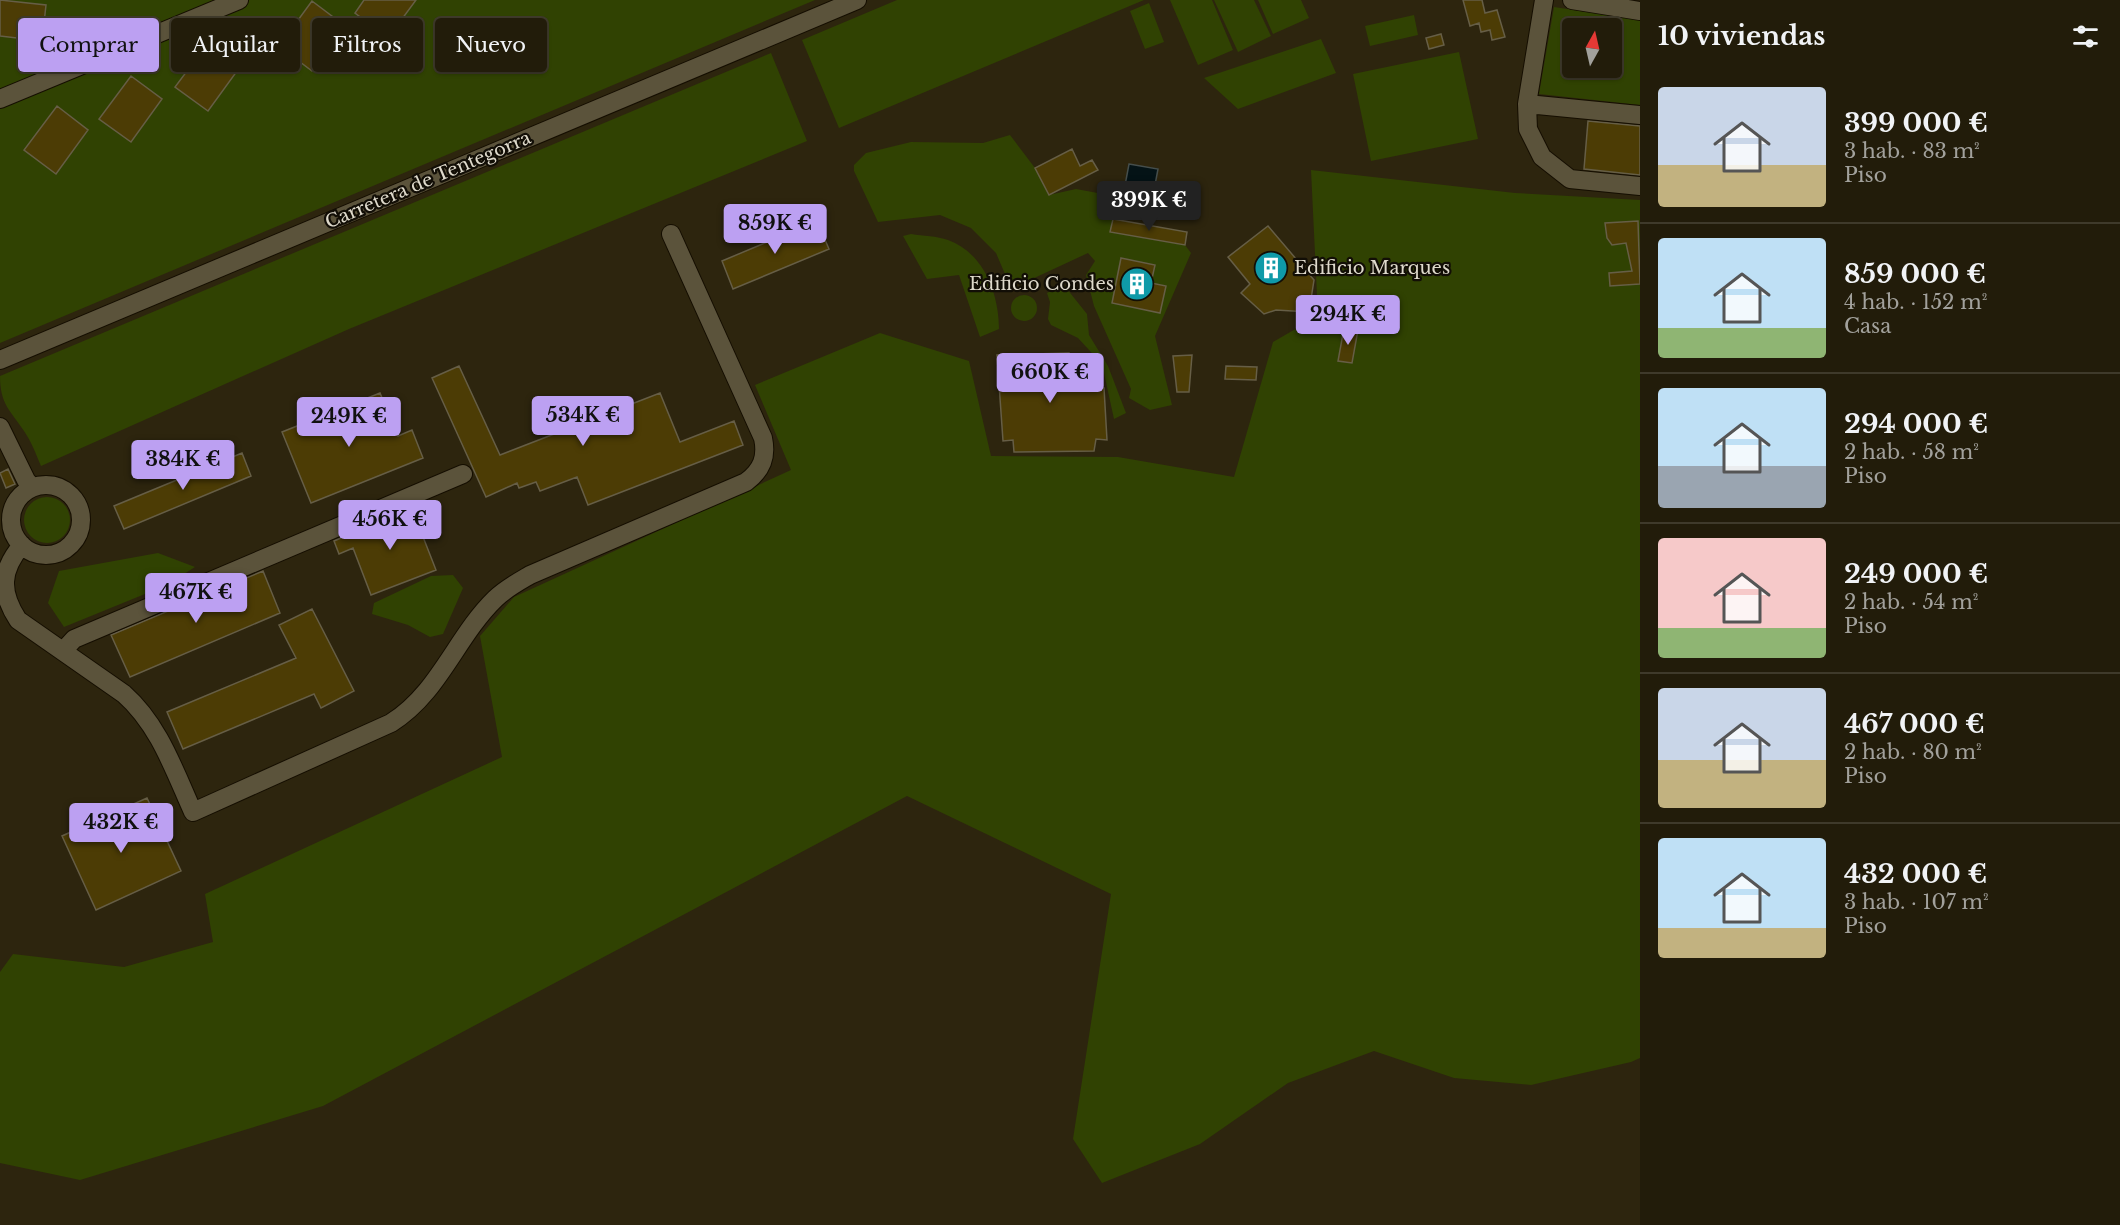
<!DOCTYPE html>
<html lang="es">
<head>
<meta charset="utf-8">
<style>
  body { margin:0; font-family:"Libre Baskerville",serif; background:#2a2513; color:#f1f3f6; height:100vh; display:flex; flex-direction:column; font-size:22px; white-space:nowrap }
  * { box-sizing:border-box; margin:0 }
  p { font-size:20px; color:#a2a19c }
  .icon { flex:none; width:33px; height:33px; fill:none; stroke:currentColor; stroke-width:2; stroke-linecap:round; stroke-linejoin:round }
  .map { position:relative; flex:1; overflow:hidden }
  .panel { display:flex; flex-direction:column; background:#221c0a; width:480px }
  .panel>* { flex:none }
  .hud { position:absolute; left:18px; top:18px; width:570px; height:54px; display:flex; gap:12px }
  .needle { width:39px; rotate:8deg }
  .fabs { position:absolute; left:1562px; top:18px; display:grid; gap:12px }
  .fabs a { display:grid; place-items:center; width:60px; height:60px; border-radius:6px; background:#221c0a; box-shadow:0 2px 4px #0004,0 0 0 2px #3f3a2b; font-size:30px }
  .price { position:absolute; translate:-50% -51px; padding:0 14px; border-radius:6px; background:#bca0f2; color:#111; font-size:20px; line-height:39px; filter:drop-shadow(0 2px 3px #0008) }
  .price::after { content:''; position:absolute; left:50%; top:36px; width:18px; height:14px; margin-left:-9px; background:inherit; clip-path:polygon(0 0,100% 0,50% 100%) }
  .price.active { background:#222; color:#fff }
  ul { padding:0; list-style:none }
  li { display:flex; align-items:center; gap:18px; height:150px; padding:0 18px }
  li+li { border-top:2px solid #3f3a2b }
  li span { display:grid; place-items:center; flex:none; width:168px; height:120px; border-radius:6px; color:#555 }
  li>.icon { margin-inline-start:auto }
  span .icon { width:72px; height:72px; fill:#fffc; stroke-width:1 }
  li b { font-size:26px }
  h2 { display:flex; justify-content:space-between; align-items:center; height:72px; padding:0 18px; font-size:26px }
  .pill { padding:0 21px; border-radius:6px; background:#221c0a; box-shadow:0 2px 4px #0004,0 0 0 2px #3f3a2b; font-size:21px; line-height:54px }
  .pill.active { background:#bca0f2; color:#111 }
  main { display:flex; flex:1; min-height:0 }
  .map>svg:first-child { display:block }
  .green { fill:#304202; fill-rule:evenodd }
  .water { fill:#041316; stroke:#454e4c; stroke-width:1.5 }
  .building { fill:#4c3c05; stroke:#665e46; stroke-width:1.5 }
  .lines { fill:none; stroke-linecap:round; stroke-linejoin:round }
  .street-casing { stroke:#150e00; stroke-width:20 }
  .secondary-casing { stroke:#150e00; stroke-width:20 }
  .street { stroke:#5b533b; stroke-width:18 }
  .secondary { stroke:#5b533b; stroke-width:18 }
  .labels { text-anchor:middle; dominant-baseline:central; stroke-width:4.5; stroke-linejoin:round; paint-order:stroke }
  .street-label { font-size:18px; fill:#ded9cb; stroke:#120e06 }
  .poi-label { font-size:18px; fill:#ded9cb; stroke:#120e06; text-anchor:start }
</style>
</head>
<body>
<main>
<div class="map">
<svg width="1640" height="1225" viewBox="0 0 1640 1225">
  <rect width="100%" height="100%" fill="#2d250e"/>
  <!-- green -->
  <path class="green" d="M 0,0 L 815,0 L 0,343 Z
    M 897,0 L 1144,0 L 839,128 L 802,40 Z
    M 1170,0 L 1212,0 L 1233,50 L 1198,65 Z
    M 1214,0 L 1254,0 L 1271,36 L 1238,52 Z
    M 1258,0 L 1301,0 L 1309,18 L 1273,34 Z
    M 1149,3 L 1164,42 L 1145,49 L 1130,11 Z
    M 1554,7 L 1640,20 L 1640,105 L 1539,94 ZM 1572,28 L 1611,28 L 1611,68 L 1572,68 Z
    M 1414,15 L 1418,35 L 1370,46 L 1365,26 Z
    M 1321,39 L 1336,73 L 1238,109 L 1204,78 Z
    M 1459,52 L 1478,139 L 1371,161 L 1353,74 Z
    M 771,53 L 807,141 L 349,329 L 41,466 C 36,454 31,441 24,431 C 10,410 0,404 0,376 Z
    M 1010,135 L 1035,168 L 1049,195 L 1076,189 L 1114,196 L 1111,232 L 1185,245 L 1191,253 L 1155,336 L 1172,405 L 1150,410 L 1129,398 L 1131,389 L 1094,306 L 1086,275 L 1095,261 L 1088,253 L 1030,280 L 1008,281 L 996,253 L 971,228 L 940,215 L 878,222 L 854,171 L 854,165 L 866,153 L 911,142 L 983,143 Z
    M 1311,170 L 1515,193 L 1640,200 L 1640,1058 L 1631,1062 L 1531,1085 L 1454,1078 L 1374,1051 L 1288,1083 L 1200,1144 L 1102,1183 L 1073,1139 L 1111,894 L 907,796 L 323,1106 L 80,1180 L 0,1163 L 0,972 L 13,954 L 124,967 L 213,942 L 205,894 L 502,757 L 480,636 L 514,597 L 791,470 L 755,385 L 880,333 L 969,361 L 991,456 L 1118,457 L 1234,477 L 1273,342 L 1318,316 Z
    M 911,234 C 923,236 937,236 948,240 C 984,253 999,294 999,329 L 980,337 L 959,275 L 927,279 L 903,236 Z
    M 1063,284 L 1087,314 L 1089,335 L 1108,366 L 1126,413 L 1114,419 L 1102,364 L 1078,338 L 1051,325 L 1048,319 L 1050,302 L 1047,293 Z
    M1011 308a13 13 0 1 1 26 0a13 13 0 1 1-26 0Z
    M24 520a23 23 0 1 1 46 0a23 23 0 1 1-46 0Z
    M 158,553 L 195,567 L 167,585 L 64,627 L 48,603 L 59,571 Z
    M 453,575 L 463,588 L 443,634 L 430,637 L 408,625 L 372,614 L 374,603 L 431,576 Z"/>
  <!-- water -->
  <path class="water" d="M 1129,164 L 1158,169 L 1149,217 L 1120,212 Z"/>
  <!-- building -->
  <path class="building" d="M 0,0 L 46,5 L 42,41 L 0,36 Z
    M 364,0 L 416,0 L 388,38 L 355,13 Z
    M 1463,0 L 1482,0 L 1485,13 L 1497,10 L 1505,37 L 1492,40 L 1490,30 L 1481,32 L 1479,23 L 1470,26 Z
    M 312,1 L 345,26 L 312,71 L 279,46 Z
    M 1441,34 L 1444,45 L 1429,49 L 1426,38 Z
    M 208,43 L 240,67 L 208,111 L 175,87 Z
    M 131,76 L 162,99 L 131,142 L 99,119 Z
    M 57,106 L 88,130 L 56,174 L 24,150 Z
    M 1588,121 L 1640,126 L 1640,175 L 1584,169 Z
    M 1072,149 L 1080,166 L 1092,160 L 1098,170 L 1049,195 L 1035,168 Z
    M 1113,219 L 1187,232 L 1185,245 L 1110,232 Z
    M 817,221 L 829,249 L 733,289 L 722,261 Z
    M 1638,221 L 1640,284 L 1610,286 L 1609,273 L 1632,271 L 1626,243 L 1612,245 L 1607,238 L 1605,223 Z
    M 1268,226 L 1314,280 L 1309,312 L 1276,310 L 1264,314 L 1241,293 L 1250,284 L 1228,257 Z
    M 1121,258 L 1155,265 L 1151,283 L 1166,286 L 1160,313 L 1112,303 Z
    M 1344,328 L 1358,330 L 1352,363 L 1338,361 Z
    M 1069,353 L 1070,365 L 1093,364 L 1093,388 L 1104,388 L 1107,440 L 1096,439 L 1094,451 L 1014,452 L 1013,440 L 1003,441 L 997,355 Z
    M 1192,355 L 1189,392 L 1177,392 L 1173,356 Z
    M 459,366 L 500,455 L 660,393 L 680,442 L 734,421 L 743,445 L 588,505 L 577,477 L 540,491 L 536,482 L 519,488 L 517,483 L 486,497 L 432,378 Z
    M 1226,366 L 1257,367 L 1256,380 L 1225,379 Z
    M 380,393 L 398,436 L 412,430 L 423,458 L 311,503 L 282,432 Z
    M 242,453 L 251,476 L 124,529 L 114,506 Z
    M 8,469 L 15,484 L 6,488 L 0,473 Z
    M 418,505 L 424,522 L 418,524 L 436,570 L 371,595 L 353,548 L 339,554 L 334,541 Z
    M 263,571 L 280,613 L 130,677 L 111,635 Z
    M 312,609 L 354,691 L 321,708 L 314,694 L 183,749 L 167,712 L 296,658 L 279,625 Z
    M 147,798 L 181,871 L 96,910 L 62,836 Z"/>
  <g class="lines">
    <defs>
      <path id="street" d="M 1544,0 L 1527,104 L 1528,129 L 1542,157 L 1570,179 L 1640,186
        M 1572,0 L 1640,11
        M 0,99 L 239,0
        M 1527,104 L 1640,115
        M 0,427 L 26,480 L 32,487
        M11 520a35 35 0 1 1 70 0a35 35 0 1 1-70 0Z
        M 22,545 C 0,571 0,592 18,620 L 124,694 C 159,725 174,770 193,812 L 391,723 C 439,693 456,637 495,599 C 505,589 518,582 530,575 L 746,482 C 762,470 767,457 763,438 L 671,234
        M 63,651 L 74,639 L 463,474"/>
      <path id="secondary" d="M 0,360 L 857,0"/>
    </defs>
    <!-- street casing -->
    <use href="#street" class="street-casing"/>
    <!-- secondary casing -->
    <use href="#secondary" class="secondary-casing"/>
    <!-- street -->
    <use href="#street" class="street"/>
    <!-- secondary -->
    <use href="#secondary" class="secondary"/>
  </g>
  <!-- icons -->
  <defs>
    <symbol id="building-disc" viewBox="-11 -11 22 22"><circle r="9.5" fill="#0f9aa8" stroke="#120e06"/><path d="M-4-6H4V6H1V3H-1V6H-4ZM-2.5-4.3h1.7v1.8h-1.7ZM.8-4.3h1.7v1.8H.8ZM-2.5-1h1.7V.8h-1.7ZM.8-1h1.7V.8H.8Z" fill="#fff"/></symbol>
  </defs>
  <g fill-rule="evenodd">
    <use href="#building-disc" x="1252" y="249" width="38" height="38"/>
    <use href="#building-disc" x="1118" y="265" width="38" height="38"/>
  </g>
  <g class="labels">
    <!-- street labels -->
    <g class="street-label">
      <text transform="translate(428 180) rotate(-23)">Carretera de Tentegorra</text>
    </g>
    <!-- poi labels -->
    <g class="poi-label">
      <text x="1294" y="268">Edificio Marques</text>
      <text x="1114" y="284" text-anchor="end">Edificio Condes</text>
    </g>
  </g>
</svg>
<div class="fabs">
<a><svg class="needle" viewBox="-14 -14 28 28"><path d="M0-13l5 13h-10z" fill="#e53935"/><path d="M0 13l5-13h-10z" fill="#a2a19c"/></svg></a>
</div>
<b class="price active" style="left:1149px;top:232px">399K €</b>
<b class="price" style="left:775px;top:255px">859K €</b>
<b class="price" style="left:1348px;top:346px">294K €</b>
<b class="price" style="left:1050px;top:404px">660K €</b>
<b class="price" style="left:583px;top:447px">534K €</b>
<b class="price" style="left:349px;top:448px">249K €</b>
<b class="price" style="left:183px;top:491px">384K €</b>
<b class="price" style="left:390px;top:551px">456K €</b>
<b class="price" style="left:196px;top:624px">467K €</b>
<b class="price" style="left:121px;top:854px">432K €</b>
<div class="hud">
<a class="pill active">Comprar</a>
<a class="pill">Alquilar</a>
<a class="pill">Filtros</a>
<a class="pill">Nuevo</a>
</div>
</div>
<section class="panel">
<h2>10 viviendas<svg class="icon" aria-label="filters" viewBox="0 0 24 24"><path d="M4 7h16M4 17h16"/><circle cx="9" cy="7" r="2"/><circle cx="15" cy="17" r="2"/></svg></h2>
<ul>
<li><span style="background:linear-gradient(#c9d6e8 65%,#c2b280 0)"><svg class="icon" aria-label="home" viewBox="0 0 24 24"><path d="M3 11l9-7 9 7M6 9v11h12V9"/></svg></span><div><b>399 000 €</b><p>3 hab. · 83 m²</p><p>Piso</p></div></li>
<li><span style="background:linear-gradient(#bfe0f5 75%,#8fb573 0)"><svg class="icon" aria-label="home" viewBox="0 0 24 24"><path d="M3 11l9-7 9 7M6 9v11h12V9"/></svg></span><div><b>859 000 €</b><p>4 hab. · 152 m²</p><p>Casa</p></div></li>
<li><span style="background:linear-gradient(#bfe0f5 65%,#9aa5b1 0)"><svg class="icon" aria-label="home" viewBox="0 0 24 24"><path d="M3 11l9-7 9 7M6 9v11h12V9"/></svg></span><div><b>294 000 €</b><p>2 hab. · 58 m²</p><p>Piso</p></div></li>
<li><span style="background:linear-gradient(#f6c9c9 75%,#8fb573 0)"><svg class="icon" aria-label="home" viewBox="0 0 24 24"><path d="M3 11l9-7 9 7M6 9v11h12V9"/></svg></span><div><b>249 000 €</b><p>2 hab. · 54 m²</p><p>Piso</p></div></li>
<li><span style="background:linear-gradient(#c9d6e8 60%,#c2b280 0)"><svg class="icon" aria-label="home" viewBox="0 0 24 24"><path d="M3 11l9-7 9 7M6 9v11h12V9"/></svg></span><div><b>467 000 €</b><p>2 hab. · 80 m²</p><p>Piso</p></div></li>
<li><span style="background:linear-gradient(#bfe0f5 75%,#c2b280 0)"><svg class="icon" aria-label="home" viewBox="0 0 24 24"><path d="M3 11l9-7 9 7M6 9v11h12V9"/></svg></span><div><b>432 000 €</b><p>3 hab. · 107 m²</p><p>Piso</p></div></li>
</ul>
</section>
</main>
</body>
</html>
